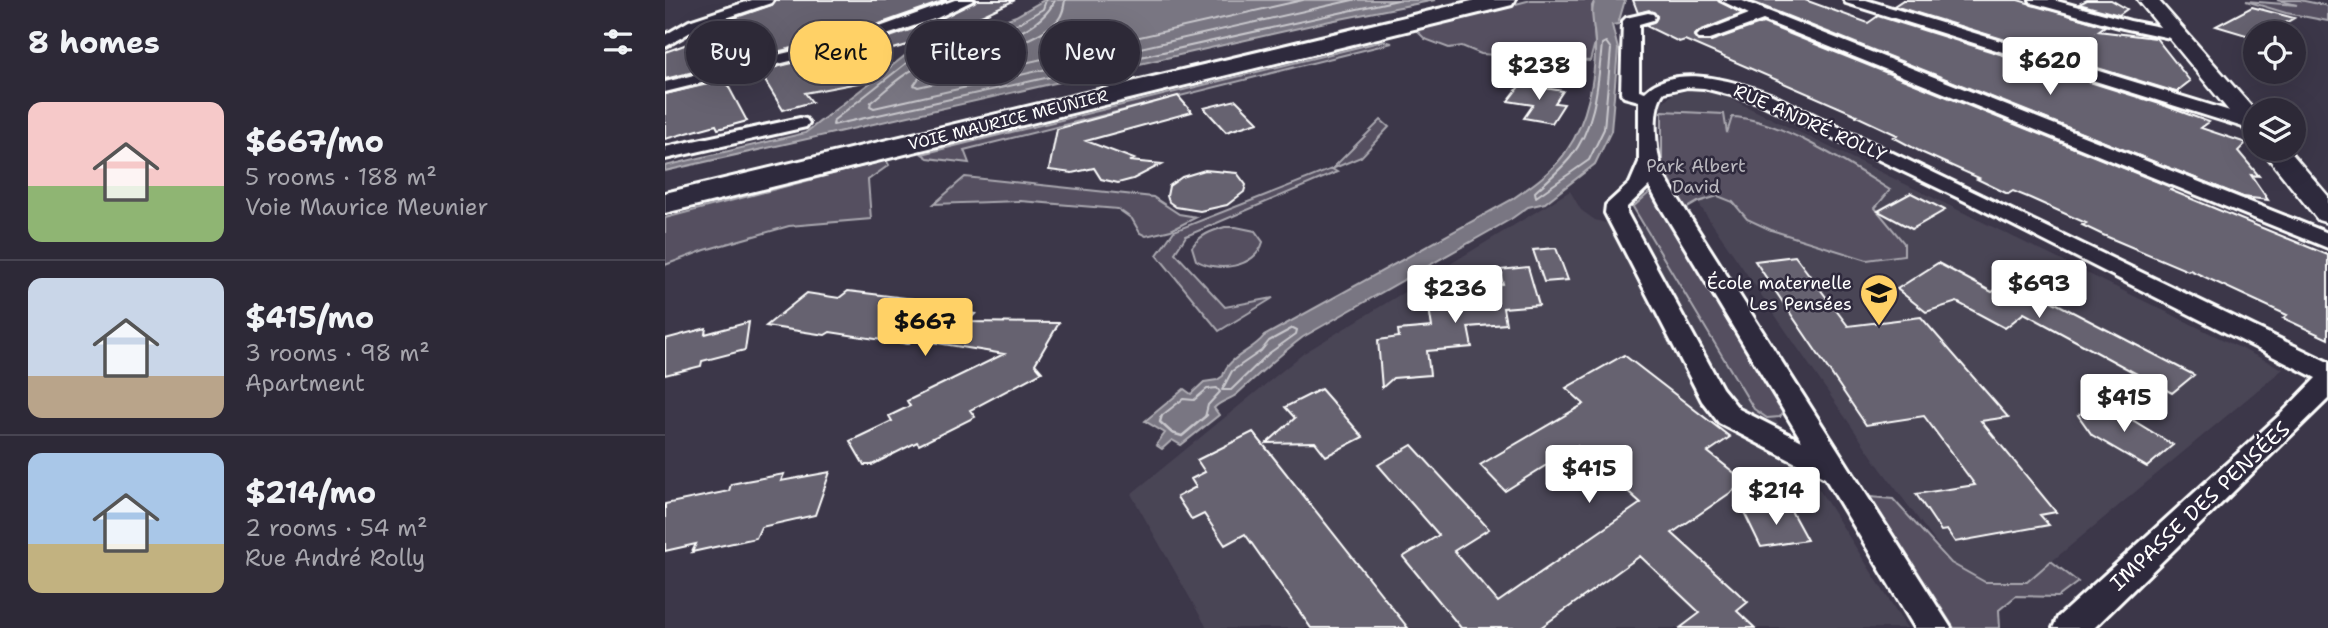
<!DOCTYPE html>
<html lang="en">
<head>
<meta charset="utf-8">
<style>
  body { margin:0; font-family:"Shantell Sans",sans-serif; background:#35313f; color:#f1f3f6; height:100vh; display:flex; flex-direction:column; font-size:26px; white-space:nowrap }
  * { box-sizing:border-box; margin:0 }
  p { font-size:23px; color:#a7a6ad }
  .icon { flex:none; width:38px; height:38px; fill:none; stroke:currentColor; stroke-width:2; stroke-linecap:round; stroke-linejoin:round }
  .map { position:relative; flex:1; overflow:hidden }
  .drawer { display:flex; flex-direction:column; background:#2d2937; width:665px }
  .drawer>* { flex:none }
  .hud { position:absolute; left:21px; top:21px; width:665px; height:63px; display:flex; gap:14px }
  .controls { position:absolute; left:1578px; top:21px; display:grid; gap:14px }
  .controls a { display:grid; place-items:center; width:63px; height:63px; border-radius:50%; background:#2d2937; box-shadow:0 7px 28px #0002,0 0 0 2px #484552; font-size:35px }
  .price { position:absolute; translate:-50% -60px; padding:0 16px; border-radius:7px; background:#fff; color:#222; font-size:23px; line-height:46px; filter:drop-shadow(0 2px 4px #0008) }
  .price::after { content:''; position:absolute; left:50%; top:42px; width:21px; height:16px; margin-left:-10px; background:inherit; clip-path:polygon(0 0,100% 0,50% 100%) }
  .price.on { background:#ffd166; color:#111 }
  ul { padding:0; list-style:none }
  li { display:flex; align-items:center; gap:21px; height:175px; padding:0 28px }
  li+li { border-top:2px solid #484552 }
  li span { display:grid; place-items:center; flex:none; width:196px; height:140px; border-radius:14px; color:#555 }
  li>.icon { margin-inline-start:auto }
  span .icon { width:84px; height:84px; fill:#fffc; stroke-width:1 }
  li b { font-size:30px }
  h2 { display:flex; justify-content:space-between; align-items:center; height:84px; padding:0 28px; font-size:30px }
  .chip { padding:0 24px; border-radius:32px; background:#2d2937; box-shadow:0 7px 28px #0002,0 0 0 2px #484552; font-size:24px; line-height:63px }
  .chip.on { background:#ffd166; color:#111 }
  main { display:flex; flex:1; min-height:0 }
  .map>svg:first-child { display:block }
  .built { fill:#494455 }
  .green { fill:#555060; stroke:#aaa8b0; stroke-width:2 }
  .water { fill:#797682; stroke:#afadb4; stroke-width:2 }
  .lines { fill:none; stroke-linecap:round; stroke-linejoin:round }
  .shore-far1 { stroke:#c9c8cd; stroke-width:2 }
  .shore { stroke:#c9c8cd; stroke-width:2.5 }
  .building { fill:#666270; stroke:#fff; stroke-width:2 }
  .minor-casing { stroke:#fff; stroke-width:6 }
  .secondary-casing { stroke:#fff; stroke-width:5 }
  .primary-casing { stroke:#fff; stroke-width:6 }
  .minor { fill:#2f2a3d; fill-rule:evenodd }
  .secondary { fill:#2f2a3d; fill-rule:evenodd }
  .primary { fill:#2f2a3d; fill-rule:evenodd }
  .labels { text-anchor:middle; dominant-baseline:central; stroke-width:5; stroke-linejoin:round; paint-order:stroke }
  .far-street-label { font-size:16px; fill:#fff; stroke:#2f2a3d }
  .street-label { font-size:18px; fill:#fff; stroke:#2f2a3d }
  .park-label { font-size:18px; fill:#bbb9bf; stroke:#2f2a3d }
  .poi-label { font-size:18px; fill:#fff; stroke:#2f2a3d; text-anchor:end }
  .near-street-label { font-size:21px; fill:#fff; stroke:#2f2a3d }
</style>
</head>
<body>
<main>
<section class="drawer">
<h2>8 homes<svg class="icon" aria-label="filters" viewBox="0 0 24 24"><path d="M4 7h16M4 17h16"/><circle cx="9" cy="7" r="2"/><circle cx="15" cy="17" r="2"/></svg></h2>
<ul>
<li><span style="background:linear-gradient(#f6c9c9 60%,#8fb573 0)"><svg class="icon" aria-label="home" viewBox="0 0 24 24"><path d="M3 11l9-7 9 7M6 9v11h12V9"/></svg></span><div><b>$667/mo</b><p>5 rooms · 188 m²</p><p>Voie Maurice Meunier</p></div></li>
<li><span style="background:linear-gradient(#c9d6e8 70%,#b9a48a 0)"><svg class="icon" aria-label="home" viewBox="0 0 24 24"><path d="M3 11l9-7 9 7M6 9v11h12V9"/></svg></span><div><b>$415/mo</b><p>3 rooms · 98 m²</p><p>Apartment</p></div></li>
<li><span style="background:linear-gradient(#a9c7e8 65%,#c2b280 0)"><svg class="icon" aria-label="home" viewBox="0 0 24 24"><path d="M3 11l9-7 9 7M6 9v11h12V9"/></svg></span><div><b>$214/mo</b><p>2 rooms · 54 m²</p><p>Rue André Rolly</p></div></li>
</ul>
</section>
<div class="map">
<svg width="1663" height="628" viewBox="0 0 1663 628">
  <rect width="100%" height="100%" fill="#3c3749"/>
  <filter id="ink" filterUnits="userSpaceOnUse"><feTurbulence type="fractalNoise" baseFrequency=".0143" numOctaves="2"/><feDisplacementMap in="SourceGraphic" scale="14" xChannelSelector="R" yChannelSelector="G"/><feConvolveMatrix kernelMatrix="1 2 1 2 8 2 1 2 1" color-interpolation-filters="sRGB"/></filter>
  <g filter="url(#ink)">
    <!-- built -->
    <path class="built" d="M 1026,90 L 1048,90 L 1618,369 L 1362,582 L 1320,582 L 1286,563 L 1213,465 L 1033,203 L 997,164 L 996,103 L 1008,94 Z
      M 905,191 L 916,210 L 930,220 L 941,223 L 978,226 L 1003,236 L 1127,447 L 1242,628 L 542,628 L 466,494 L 639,353 Z"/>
    <!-- green -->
    <path class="green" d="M 866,0 L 930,0 L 927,6 L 930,43 L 925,61 L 816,54 L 797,46 L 784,48 L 760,39 L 751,30 Z
      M 1612,0 L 1635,0 L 1663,6 L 1663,21 L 1621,13 L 1581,1 L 1632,5 Z
      M 718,41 L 727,43 L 299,150 L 304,163 L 263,158 L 257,154 Z
      M 997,111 L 1059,114 L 1062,133 L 1067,117 C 1112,118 1185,165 1225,190 L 1210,208 L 1239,243 L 1239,255 L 1202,260 L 1106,230 L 1082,219 L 1068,202 L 1053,196 L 1033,202 L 1019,210 L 997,164 Z
      M 716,120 L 724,127 L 696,157 L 667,169 L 672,172 L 521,236 L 510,253 L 560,307 L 608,298 L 554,331 L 492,255 L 509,231 L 667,169 Z
      M 221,160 L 224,165 L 203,180 L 206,219 L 124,226 L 40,250 L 0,265 L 0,218 Z
      M 300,177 L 488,197 L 514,214 L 532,217 L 506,230 L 481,236 L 475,233 L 467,219 L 453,209 L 355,201 L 269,204 Z
      M 985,192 L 990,192 L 1122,404 L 1115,417 L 1102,418 L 1089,409 L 968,207 Z
      M 560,227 L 571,227 L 590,231 L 598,242 C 591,268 551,273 531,260 L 527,247 C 535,235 546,231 560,227 Z
      M 1205,497 L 1228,499 L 1286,563 L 1320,582 L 1362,582 L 1386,561 L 1413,582 L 1393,597 L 1351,596 L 1334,610 L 1335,628 L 1289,628 Z"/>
    <!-- water -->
    <path class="water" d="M 379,0 L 770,0 L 665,21 L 0,171 L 0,166 L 140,133 L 241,55 L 351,16 Z
      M 930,0 L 960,0 L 953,24 L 947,25 L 953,49 L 946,131 L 930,164 L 880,203 L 863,207 L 846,219 L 638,337 C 614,355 594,374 572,394 C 565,400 557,400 549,408 L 554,415 L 516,445 L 507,440 L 497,449 L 491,445 L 500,433 L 480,421 L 519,389 L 526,394 L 539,382 L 552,380 L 558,376 C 562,357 588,351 599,336 L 846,200 C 865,187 890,170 902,150 C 922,122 931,76 930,42 C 930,28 924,12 930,0 Z"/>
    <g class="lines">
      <!-- shore-far1 -->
      <path class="shore-far1" d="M 381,0 L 378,9 L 354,23 L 244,61 L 169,120 L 168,125 L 733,0
        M 390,0 C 370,44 289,49 249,69 C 233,77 220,91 206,102 L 205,106 L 209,108 L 688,0
        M 400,0 C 399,7 398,14 393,20 C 373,43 286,67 254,78 L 249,85 L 253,87 L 638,0
        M 941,42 L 946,49 L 939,129 L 924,160 L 871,197 L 870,192 C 882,181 895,170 905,158 C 931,127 933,83 937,44 Z
        M 628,328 L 632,330 L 631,334 L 603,354 L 566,390 L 557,390 L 567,371 L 596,351 L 604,341 Z
        M 495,417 L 518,399 L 529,400 L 542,389 L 552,388 L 555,392 L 543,405 L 540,417"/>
      <!-- shore -->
      <path class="shore" d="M 497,415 L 495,422 L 507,433 L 517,436 L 542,415"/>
    </g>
    <!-- building -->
    <path class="building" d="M 111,0 L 282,0 L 186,34 L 86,58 L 63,20 L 107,5 Z
      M 311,0 L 350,0 L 310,19 L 280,28 L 283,29 L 268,34 L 271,37 L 199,57 L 206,66 L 209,80 L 140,93 L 147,102 L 118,110 L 94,71 L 199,46 L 273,20 Z
      M 968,0 L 1053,0 L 1077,14 L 1034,31 L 1029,36 L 1033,41 L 1046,41 L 1098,23 L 1508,188 L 1505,190 L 1663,255 L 1663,339 L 1618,318 L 1622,315 L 1525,270 L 1523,271 L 1438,235 L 1417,225 L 1421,223 L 1365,198 L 1348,191 L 1343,194 L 1312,179 L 1314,178 L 1258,153 L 1228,137 L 1232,135 L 1191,116 L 1192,115 L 1020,40 L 1014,42 L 979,25 L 990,21 L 992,16 L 984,10 L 973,13 Z
      M 1082,0 L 1140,0 L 1203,23 L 1213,16 L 1495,104 L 1544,122 L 1536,128 L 1581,143 L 1573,151 L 1594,176 L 1586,175 L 1603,200 L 1578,197 Z
      M 1238,0 L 1353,0 L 1440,26 L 1433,31 L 1491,38 L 1525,81 L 1511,92 L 1229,6 Z
      M 1422,0 L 1446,0 L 1462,9 L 1454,15 L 1414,4 Z
      M 1587,7 L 1629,18 L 1603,33 L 1591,33 L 1591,38 L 1551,26 Z
      M 39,38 L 53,66 L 0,79 L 0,52 Z
      M 60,80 L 82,121 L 53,129 L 51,125 L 0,139 L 0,94 Z
      M 856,84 L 898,91 L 890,103 L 899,104 L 887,123 L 859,118 L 868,105 L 843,101 Z
      M 513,96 L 527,112 L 421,141 L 469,159 L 464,161 L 497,164 L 468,179 L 453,183 L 436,179 L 429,168 L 407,173 L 384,170 L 392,129 Z
      M 571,100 L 593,122 L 561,132 L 539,108 Z
      M 540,170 L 572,173 L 581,185 L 579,192 L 562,205 L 535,211 L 511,207 L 504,202 L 502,196 L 504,186 L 517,177 Z
      M 1246,193 L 1280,210 L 1247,229 L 1213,211 Z
      M 891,248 L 903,280 L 879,282 L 868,250 Z
      M 1130,256 L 1183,326 L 1256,317 L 1343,417 L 1316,421 L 1391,512 L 1375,515 L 1384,525 L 1290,542 L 1282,530 L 1276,531 L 1251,494 L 1310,485 L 1259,416 L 1201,425 L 1090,261 Z
      M 1273,263 L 1327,292 L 1346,280 L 1529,375 L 1507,393 L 1359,313 L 1340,328 L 1292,302 L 1261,312 L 1232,289 Z
      M 863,267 L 874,305 L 838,308 L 841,324 L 803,327 L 807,347 L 762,351 L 765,375 L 728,378 L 717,388 L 713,340 L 734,337 L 733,330 L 767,327 L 764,308 L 803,305 L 799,288 L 838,284 L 834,270 Z
      M 183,291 L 282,303 L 276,308 L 310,314 L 302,322 L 394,323 L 370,364 L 377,372 L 305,410 L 310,417 L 254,445 L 252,442 L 207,465 L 199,465 L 185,441 L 227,421 L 224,416 L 245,406 L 242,401 L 339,354 L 248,339 L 243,344 L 165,332 L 160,335 L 101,326 L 142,293 L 174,298 Z
      M 84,322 L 80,350 L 37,361 L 36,366 L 0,375 L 0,339 L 41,328 L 40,334 Z
      M 959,355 L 1065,437 L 1043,452 L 1081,482 L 1007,533 L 1083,602 L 1072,611 L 1090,628 L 1015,628 L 1035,613 L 975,556 L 875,628 L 796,628 L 738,557 L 774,535 L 713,465 L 747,445 L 824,529 L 789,551 L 833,602 L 976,503 L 912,446 L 840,491 L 815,465 L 919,404 L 901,388 Z
      M 656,389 L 698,437 L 661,456 L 650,442 L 602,443 L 630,418 L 620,407 Z
      M 1437,401 L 1453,411 L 1508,445 L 1482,467 L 1427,435 L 1413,415 Z
      M 588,432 L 605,453 L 743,628 L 646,628 L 580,534 L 560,545 L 539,514 L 527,520 L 512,497 L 531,487 L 526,479 L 540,472 L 532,460 Z
      M 165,472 L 150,515 L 96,527 L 91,538 L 27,552 L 31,544 L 0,551 L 0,504 L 64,491 L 66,484 L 81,481 L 119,474 L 116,481 Z
      M 1124,507 L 1142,540 L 1096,547 L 1080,514 Z"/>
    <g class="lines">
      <defs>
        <path id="minor" d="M 87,0 L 108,0 L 106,3 L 34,27 L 0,47 L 0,35 L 24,21 Z
          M 290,0 L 309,0 L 272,18 L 198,43 L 0,92 L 0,82 L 187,37 Z
          M 1055,0 L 1075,0 L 1663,233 L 1663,248 L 1098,20 L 1045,39 L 1035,39 L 1032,36 L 1035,33 L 1084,14 Z
          M 1179,0 L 1201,0 L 1591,119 L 1591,129 L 1581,128 L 1181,3 Z
          M 1365,0 L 1388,0 L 1465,21 L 1515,31 L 1518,34 L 1510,39 L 1458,28 L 1367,3 Z
          M 983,13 L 988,14 L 990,17 L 988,20 L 974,24 L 974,90 L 980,92 C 1010,62 1071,82 1105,94 L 1663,362 L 1663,399 L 1429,628 L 1388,628 L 1393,617 L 1617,413 L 1651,378 L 1300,201 L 1093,102 L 1039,88 L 1022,87 L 999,92 C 985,108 991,159 1000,178 L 1286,628 L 1250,628 L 1160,478 L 1054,423 L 1037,401 L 940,213 L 941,205 L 965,183 L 974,162 L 974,101 L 959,97 L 956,93 L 958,21 L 961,18 ZM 984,186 L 995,206 L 1137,441 L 1074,409 L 1057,388 L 962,213 L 962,207 Z
          M 135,118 L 141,119 L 144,123 L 141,127 L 0,159 L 0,147 Z"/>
        <path id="secondary" d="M 1473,0 L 1493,0 L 1591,112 L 1591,135 L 1582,133 Z
          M 1596,149 L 1623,149 L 1663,196 L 1663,223 L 1653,220 Z"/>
        <path id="primary" d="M 811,0 L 850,0 L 847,5 L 0,213 L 0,193 Z"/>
      </defs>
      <!-- minor casing -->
      <use href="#minor" class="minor-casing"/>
      <!-- secondary casing -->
      <use href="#secondary" class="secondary-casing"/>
      <!-- primary casing -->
      <use href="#primary" class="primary-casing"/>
      <!-- minor -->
      <use href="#minor" class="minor"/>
      <!-- secondary -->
      <use href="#secondary" class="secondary"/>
      <!-- primary -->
      <use href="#primary" class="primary"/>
    </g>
  </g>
  <!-- icons -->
  <defs>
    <symbol id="school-pin" viewBox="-11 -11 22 30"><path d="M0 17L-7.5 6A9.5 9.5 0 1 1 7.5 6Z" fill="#ffd166" stroke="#2f2a3d"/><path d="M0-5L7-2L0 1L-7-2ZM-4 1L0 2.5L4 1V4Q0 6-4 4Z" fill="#111"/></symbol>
  </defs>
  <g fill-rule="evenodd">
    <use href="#school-pin" x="1192" y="271" width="44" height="60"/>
  </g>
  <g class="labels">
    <!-- far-street labels -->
    <g class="far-street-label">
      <text transform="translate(343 120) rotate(-14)">VOIE MAURICE MEUNIER</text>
    </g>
    <!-- street labels -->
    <g class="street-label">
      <text transform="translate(1145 123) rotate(24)">RUE ANDRÉ ROLLY</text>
    </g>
    <!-- park labels -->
    <g class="park-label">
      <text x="1031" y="166">Park Albert<tspan x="1031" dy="21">David</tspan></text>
    </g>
    <!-- poi labels -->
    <g class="poi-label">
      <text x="1187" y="283">École maternelle<tspan x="1187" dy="21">Les Pensées</tspan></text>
    </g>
    <!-- near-street labels -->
    <g class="near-street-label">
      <text transform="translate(1535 506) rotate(-43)">IMPASSE DES PENSÉES</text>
    </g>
  </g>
</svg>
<div class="controls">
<a><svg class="icon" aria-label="locate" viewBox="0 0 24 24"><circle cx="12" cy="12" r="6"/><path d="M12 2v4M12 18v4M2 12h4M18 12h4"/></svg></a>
<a><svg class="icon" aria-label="layers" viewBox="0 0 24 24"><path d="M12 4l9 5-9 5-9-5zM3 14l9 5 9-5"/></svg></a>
</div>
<b class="price" style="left:1385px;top:97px">$620</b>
<b class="price" style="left:874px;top:102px">$238</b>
<b class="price" style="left:1374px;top:320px">$693</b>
<b class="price" style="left:790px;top:325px">$236</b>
<b class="price on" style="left:260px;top:358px">$667</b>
<b class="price" style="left:1459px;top:434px">$415</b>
<b class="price" style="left:924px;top:505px">$415</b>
<b class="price" style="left:1111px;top:527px">$214</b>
<div class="hud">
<a class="chip">Buy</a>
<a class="chip on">Rent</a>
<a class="chip">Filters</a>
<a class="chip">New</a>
</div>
</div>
</main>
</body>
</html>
